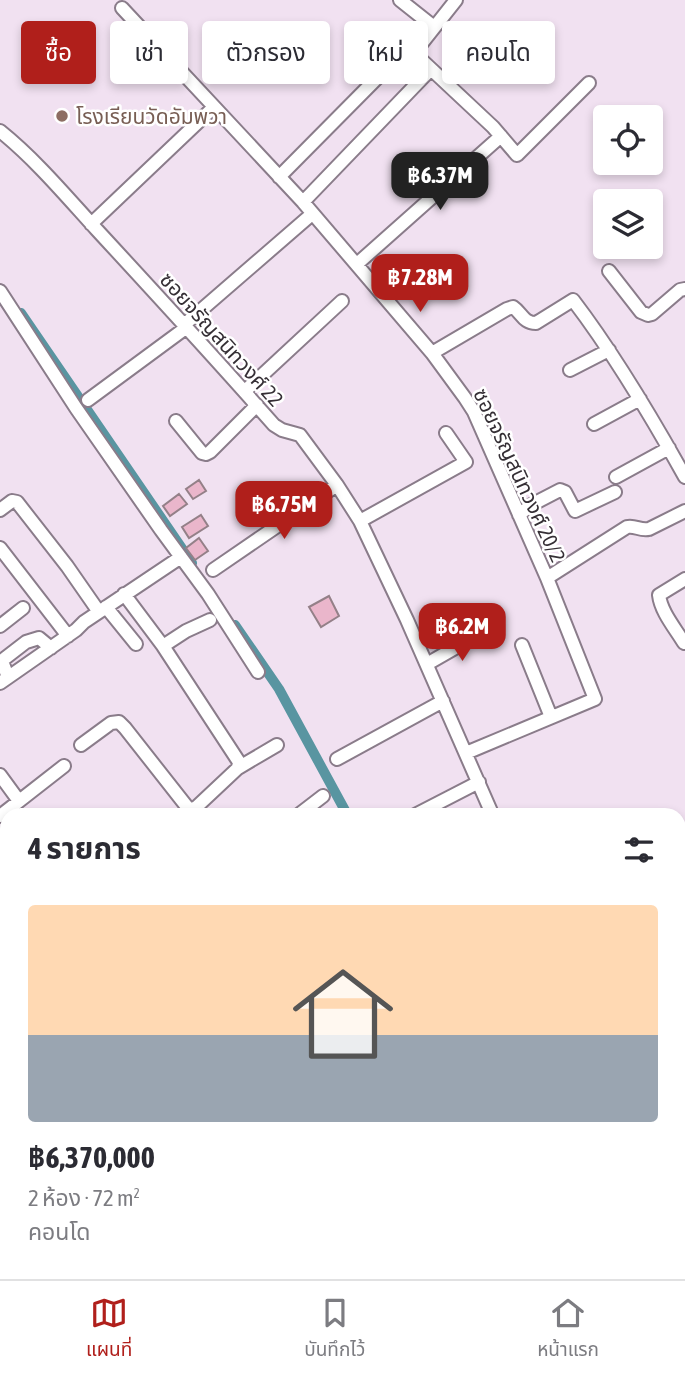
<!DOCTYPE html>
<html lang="th">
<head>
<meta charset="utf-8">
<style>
  body { margin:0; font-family:"Asap Condensed","Noto Sans Thai",sans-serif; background:#f7f7f7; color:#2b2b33; height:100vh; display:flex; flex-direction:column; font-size:26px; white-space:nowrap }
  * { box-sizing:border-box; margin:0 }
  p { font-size:23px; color:#7c7c81 }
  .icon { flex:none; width:38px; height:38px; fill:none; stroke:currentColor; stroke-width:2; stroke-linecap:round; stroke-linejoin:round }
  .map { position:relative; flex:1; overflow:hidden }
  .drawer { position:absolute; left:0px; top:808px; width:686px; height:471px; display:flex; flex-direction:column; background:#fff; border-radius:21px 21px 0 0; box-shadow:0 4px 10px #0003 }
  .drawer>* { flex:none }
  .hud { position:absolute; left:21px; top:21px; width:644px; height:63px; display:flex; gap:14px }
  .fabs { position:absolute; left:593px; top:105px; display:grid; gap:14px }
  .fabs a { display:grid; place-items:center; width:70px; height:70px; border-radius:7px; background:#fff; box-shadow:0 4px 10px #0003; font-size:35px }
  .price { position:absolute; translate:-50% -60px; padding:0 16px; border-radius:14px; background:#b01f1b; color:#fff; font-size:23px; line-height:46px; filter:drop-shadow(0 2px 4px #0008) }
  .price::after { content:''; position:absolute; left:50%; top:42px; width:21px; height:16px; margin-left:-10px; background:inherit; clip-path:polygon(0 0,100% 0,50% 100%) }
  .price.selected { background:#222; color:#fff }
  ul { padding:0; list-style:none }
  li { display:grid; align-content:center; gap:14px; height:371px; padding:0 28px }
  li span { display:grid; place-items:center; height:217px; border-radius:7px; color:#555 }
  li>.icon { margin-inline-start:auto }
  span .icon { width:126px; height:126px; fill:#fffc; stroke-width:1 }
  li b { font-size:30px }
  h2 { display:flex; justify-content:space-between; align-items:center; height:84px; padding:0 28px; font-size:30px }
  .tag { padding:0 24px; border-radius:7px; background:#fff; box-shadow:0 4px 10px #0003; font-size:24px; line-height:63px }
  .tag.selected { background:#b01f1b; color:#fff }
  .dock { display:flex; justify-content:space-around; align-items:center; height:98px; border-top:2px solid #e1e1e2; background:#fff; font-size:19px; color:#7c7c81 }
  .dock a { display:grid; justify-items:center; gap:4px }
  .dock .selected { color:#b01f1b }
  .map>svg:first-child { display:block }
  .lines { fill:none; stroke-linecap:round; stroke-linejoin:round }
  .canal { stroke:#5995a1; stroke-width:10 }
  .building { fill:#eab6cb; stroke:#948088; stroke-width:2 }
  .minor-casing { stroke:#8a7c8a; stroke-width:16 }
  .major-casing { stroke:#fff; stroke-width:19 }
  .minor { stroke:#fff; stroke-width:12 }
  .major { stroke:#f9d0c2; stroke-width:16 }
  .rail { stroke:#726972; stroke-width:3.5; stroke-dasharray:3.5 7; stroke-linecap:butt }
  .education-dot { fill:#8d6e63; stroke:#fff; stroke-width:2.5 }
  .labels { text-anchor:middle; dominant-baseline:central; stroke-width:5; stroke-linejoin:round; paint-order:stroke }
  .education-label { font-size:21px; fill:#785e54; stroke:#fff; text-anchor:start }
  .street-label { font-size:21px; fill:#352f35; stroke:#fff }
</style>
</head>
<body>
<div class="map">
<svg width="685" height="1279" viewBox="0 0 685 1279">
  <rect width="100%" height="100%" fill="#f1e1f1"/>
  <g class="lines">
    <!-- canal -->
    <path class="canal" d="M 21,313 L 192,563
      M 235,625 L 279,689 L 348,816
      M 0,1112 L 7,1120
      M 136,1272 L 139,1279
      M 629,1272 L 634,1279"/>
  </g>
  <!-- building -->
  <path class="building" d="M 199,480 L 206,491 L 193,499 L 186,489 Z
    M 179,494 L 187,504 L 170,516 L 163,506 Z
    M 201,515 L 208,526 L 189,538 L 182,527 Z
    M 199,538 L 208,551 L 195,560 L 186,548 Z
    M 329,596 L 339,616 L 321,627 L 309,607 Z"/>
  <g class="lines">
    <defs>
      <path id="minor" d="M 400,0 L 434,27
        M 456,0 L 414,53 L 493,127 L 517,155 L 589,83
        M 122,8 L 303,202 L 432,353 L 465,398 L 474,412 L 547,578 L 595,699 L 466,753
        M 0,131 C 36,160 66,196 97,230 C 157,295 216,359 274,425 L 282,430 L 300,435 L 337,485 L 360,521 L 407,620 L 493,816
        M 279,177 L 389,66
        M 303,202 L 431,69
        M 91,224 L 214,107
        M 357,264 L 501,136
        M 609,271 L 641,312 L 648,315 L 652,314 L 680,290 L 685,289
        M 0,291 L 76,408 L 161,530 L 208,594 L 258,672
        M 185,324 L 312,214
        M 432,353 L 507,309 L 513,307 C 522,313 523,323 536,323 L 573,300 C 615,355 651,416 685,477
        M 570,370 L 609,350
        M 245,391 L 342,301
        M 88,400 L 187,327
        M 176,421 L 202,453 L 206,454 L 210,452 L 257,405
        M 594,424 L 640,399
        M 616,477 L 669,448
        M 0,510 L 12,501 L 17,502 L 67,566 L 99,612
        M 519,515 L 531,505 L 560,490 L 565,492 L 575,511 L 615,492
        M 360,521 L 466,462 L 446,433
        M 0,548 L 68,636
        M 213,570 L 337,485
        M 547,578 L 627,527 C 635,525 640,531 649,529 L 685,511
        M 124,594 L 163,646 L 237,759 L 239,762 L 238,768
        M 106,607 L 136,644
        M 0,626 L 23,608
        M 684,643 C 675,628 661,612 659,595 L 685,579
        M 522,645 L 551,717
        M 163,646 L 186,631 L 210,620
        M 427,664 L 481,633
        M 8,677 L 3,664 L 4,659 L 26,642 L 39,638 L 51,648
        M 0,683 L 76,630 L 84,622 L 181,557
        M 81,745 L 111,723 L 119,722 L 125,728 L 184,803 L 188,808 L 193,809
        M 337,759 L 443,701
        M 0,775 L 19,801
        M 189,814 L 238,768 L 277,745
        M 0,816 L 64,766
        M 297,816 L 323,796
        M 413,816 L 479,782
        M 679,934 L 685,930
        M 0,943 L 7,951
        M 679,1027 L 681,1025
        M 679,1122 L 685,1129
        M 262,1272 L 267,1279
        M 386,1272 L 387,1279
        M 441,1272 L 442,1273
        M 530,1279 L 542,1272"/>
      <path id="major" d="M 679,859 L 685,855
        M 679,888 L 685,885
        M 3,1279 L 14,1272
        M 52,1279 L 63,1272"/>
    </defs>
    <!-- minor casing -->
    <use href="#minor" class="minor-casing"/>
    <!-- major casing -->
    <use href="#major" class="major-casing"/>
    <!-- minor -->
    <use href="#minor" class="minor"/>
    <!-- major -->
    <use href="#major" class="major"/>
    <!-- rail -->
    <path class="rail" d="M 679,870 L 685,867
      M 37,1279 L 48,1272"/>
  </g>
  <!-- markers -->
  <circle class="education-dot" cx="62" cy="116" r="7"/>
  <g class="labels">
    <!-- education labels -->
    <g class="education-label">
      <text x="76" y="116">โรงเรียนวัดอัมพวา</text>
    </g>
    <!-- street labels -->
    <g class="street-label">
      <text transform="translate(222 339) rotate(48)">ซอยจรัญสนิทวงศ์ 22</text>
      <text transform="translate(520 475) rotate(65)">ซอยจรัญสนิทวงศ์ 20/2</text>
    </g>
  </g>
</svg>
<div class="fabs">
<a><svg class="icon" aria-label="locate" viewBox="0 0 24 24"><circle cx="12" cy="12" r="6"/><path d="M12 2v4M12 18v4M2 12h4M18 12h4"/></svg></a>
<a><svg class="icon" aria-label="layers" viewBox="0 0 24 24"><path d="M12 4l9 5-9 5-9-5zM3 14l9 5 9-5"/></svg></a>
</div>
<b class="price selected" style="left:440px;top:212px">฿6.37M</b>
<b class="price" style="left:420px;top:314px">฿7.28M</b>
<b class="price" style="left:284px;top:541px">฿6.75M</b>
<b class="price" style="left:462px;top:663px">฿6.2M</b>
<div class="hud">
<a class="tag selected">ซื้อ</a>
<a class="tag">เช่า</a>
<a class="tag">ตัวกรอง</a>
<a class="tag">ใหม่</a>
<a class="tag">คอนโด</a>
</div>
<section class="drawer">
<h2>4 รายการ<svg class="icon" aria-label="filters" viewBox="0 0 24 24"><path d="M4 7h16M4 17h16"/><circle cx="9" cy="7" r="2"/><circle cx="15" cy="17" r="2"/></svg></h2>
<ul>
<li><span style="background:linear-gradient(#ffd9b3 60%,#9aa5b1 0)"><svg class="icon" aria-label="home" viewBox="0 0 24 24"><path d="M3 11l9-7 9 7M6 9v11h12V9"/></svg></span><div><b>฿6,370,000</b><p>2 ห้อง · 72 m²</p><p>คอนโด</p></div></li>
</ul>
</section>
</div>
<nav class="dock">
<a class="selected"><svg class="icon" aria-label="map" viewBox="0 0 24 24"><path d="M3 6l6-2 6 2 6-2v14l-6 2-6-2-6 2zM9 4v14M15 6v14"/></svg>แผนที่</a>
<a><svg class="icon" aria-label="saved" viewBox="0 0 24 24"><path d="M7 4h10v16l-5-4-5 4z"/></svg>บันทึกไว้</a>
<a><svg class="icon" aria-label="home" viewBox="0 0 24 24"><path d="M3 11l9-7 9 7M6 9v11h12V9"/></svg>หน้าแรก</a>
</nav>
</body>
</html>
